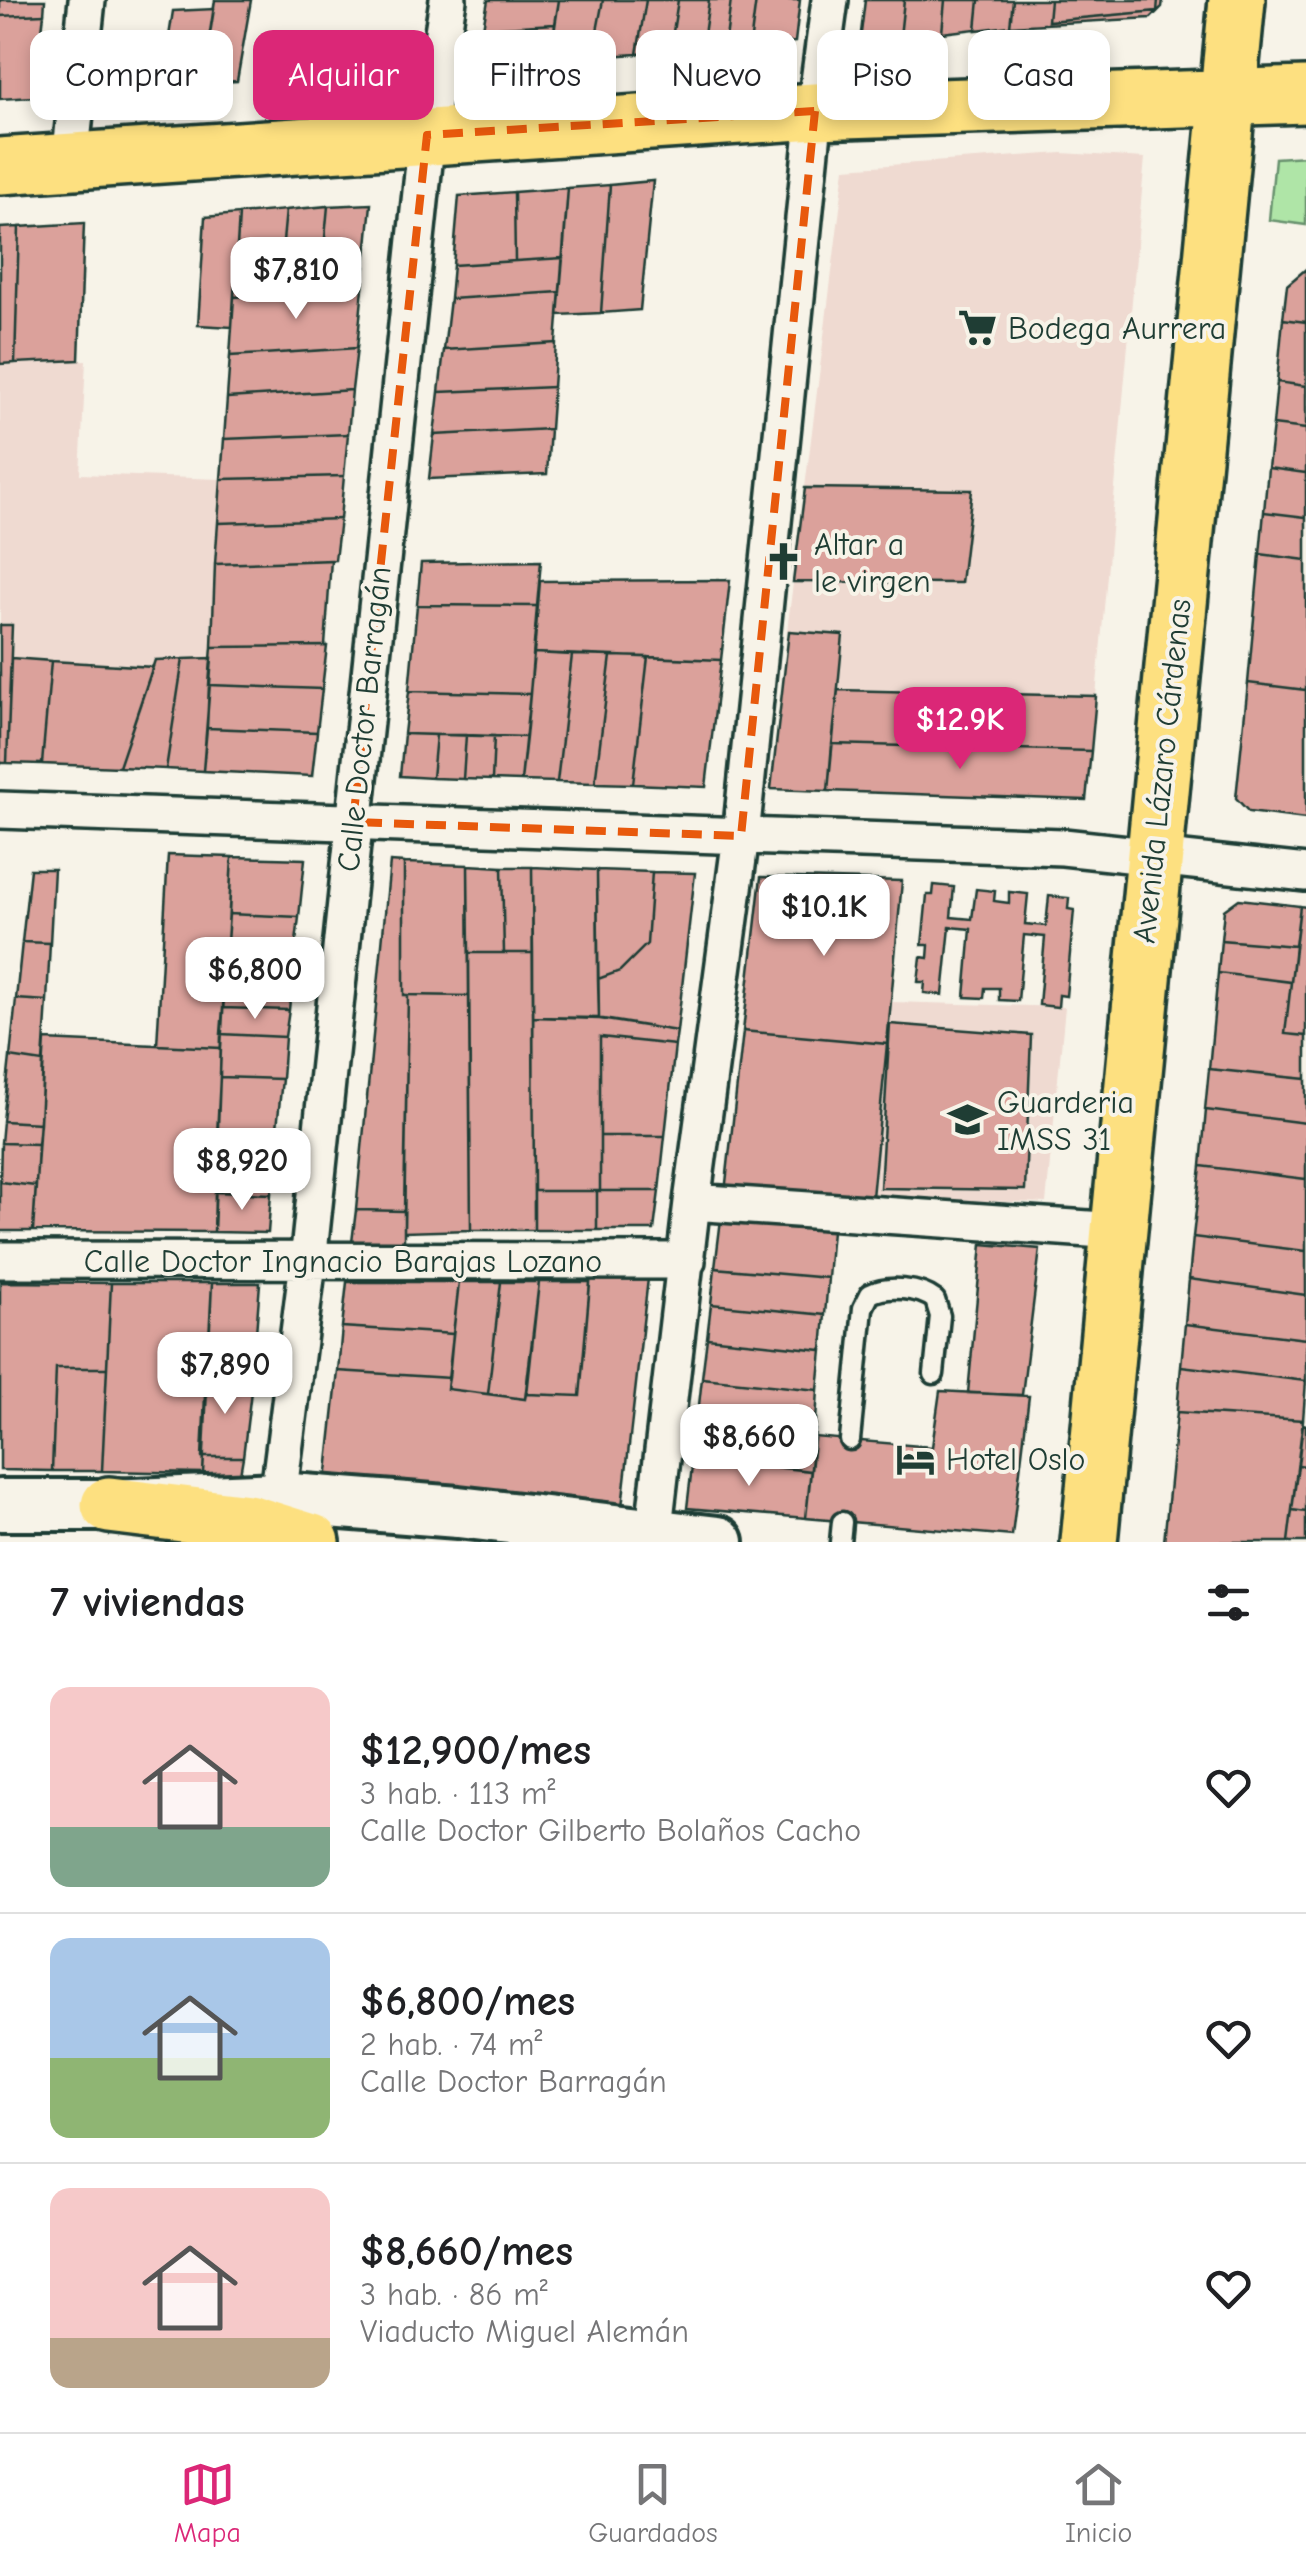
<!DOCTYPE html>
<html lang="es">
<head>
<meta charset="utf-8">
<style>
  body { margin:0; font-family:"Comic Neue",sans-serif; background:#f6f6f6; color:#202124; height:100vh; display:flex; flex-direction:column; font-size:38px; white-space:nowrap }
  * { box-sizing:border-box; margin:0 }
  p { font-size:32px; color:#757577 }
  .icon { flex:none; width:55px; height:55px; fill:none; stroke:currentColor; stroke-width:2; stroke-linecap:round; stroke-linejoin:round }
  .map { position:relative; height:1542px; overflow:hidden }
  .side { display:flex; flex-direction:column; background:#fff; flex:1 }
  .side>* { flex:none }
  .top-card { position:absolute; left:30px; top:30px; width:1248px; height:90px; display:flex; gap:20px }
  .price { position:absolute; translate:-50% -85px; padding:0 22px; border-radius:20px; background:#fff; color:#222; font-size:32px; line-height:65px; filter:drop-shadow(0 2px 5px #0008) }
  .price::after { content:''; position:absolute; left:50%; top:60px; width:30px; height:22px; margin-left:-15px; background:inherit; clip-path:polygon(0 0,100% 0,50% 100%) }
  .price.active { background:#db2777; color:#fff }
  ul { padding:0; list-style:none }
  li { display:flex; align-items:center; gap:30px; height:250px; padding:0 50px }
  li+li { border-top:2px solid #e0e0e0 }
  li span { display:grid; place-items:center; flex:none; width:280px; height:200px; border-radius:20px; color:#555 }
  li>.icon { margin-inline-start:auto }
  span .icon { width:120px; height:120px; fill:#fffc; stroke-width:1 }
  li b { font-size:42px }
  h2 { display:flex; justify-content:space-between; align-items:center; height:120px; padding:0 50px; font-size:42px }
  .tag { padding:0 35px; border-radius:20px; background:#fff; box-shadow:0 5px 15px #0003; font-size:35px; line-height:90px }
  .tag.active { background:#db2777; color:#fff }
  .menu { display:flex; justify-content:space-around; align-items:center; height:140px; border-top:2px solid #e0e0e0; background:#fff; font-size:28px; color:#757577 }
  .menu a { display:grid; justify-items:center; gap:5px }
  .menu .active { color:#db2777 }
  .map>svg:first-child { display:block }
  .built { fill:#efdad1 }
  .green { fill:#afe5a7; stroke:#67916e; stroke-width:2.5 }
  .building { fill:#dba19b; stroke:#1f3d34; stroke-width:2.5 }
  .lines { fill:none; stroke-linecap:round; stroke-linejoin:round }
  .service-casing { stroke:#1f3d34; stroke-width:25 }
  .minor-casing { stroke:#1f3d34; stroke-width:42 }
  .secondary-casing { stroke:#1f3d34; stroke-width:58 }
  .primary-casing { stroke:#1f3d34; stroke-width:62 }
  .motorway-casing { stroke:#1f3d34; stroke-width:62 }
  .service { stroke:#f7f3e8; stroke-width:18 }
  .minor { stroke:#f7f3e8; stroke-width:35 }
  .secondary { stroke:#f7f3e8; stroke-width:50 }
  .primary { stroke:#fde080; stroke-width:55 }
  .motorway { stroke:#fde080; stroke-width:55 }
  .marked { fill:none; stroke:#e8590c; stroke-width:8; stroke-dasharray:20 12; stroke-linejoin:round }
  .labels { text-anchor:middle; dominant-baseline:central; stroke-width:8; stroke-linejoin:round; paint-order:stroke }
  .poi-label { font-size:32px; fill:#1f3d34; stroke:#f7f3e8; text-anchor:start }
  .street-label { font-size:32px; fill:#1f3d34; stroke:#f7f3e8 }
</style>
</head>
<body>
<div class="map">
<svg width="1306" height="1542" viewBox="0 0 1306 1542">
  <rect width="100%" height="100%" fill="#f7f3e8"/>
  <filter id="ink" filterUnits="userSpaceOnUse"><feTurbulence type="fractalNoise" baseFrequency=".01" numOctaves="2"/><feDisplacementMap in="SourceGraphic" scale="20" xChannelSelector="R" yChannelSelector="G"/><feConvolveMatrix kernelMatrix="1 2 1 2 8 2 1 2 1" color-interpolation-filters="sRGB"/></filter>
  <g filter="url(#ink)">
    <!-- built -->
    <path class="built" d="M 1062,153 L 1145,158 L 1096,696 L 838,690 L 842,635 L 787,631 L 845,168 Z
      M 86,360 L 80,474 L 221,479 L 212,658 L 153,667 L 11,658 L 12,626 L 0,625 L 0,364 Z
      M 891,1002 L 1065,1007 L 1046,1203 L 872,1197 Z"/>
    <!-- green -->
    <path class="green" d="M 1306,156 L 1306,225 L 1269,220 L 1275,158 Z"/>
    <!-- building -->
    <path class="building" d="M 0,0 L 45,0 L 44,14 L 0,16 Z
      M 215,0 L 251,0 L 237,81 L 202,83 Z
      M 488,0 L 559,0 L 555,24 L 483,28 Z
      M 559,0 L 603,0 L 592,57 L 550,60 Z
      M 603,0 L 646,0 L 637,54 L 592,57 Z
      M 646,0 L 678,0 L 670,51 L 637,54 Z
      M 678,0 L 709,0 L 702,49 L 670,51 Z
      M 709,0 L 731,0 L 725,47 L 702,49 Z
      M 731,0 L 756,0 L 750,45 L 725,47 Z
      M 756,0 L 800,0 L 795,42 L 750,45 Z
      M 865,0 L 904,0 L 900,37 L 860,41 Z
      M 904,0 L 945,0 L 942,33 L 900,37 Z
      M 945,0 L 979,0 L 976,29 L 942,33 Z
      M 979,0 L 1013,0 L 1010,26 L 976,30 Z
      M 1013,0 L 1163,0 L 1162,7 L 1151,18 L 1010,26 Z
      M 1050,0 L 1158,0 L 1157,11 L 1048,21 Z
      M 214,9 L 202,83 L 161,87 L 173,11 Z
      M 44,14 L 34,97 L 0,99 L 0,16 Z
      M 555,24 L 550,60 L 477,65 L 483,28 Z
      M 653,181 L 640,310 L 601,313 L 610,185 Z
      M 610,185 L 601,313 L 558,315 L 568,188 Z
      M 568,188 L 563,258 L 515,261 L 514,192 Z
      M 514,192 L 515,261 L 453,265 L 459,196 Z
      M 371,204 L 363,288 L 320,291 L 328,206 Z
      M 328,206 L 320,291 L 278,294 L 286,210 Z
      M 286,210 L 278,294 L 234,297 L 239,214 Z
      M 239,214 L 232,327 L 198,325 L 205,217 Z
      M 84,223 L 79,360 L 15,363 L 19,227 Z
      M 19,227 L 15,363 L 0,364 L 0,228 Z
      M 563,258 L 560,292 L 450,299 L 453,265 Z
      M 1306,269 L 1306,322 L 1283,319 L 1287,285 Z
      M 363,288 L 357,348 L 230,356 L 234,297 Z
      M 560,292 L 556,343 L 444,350 L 450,299 Z
      M 1283,319 L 1306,322 L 1306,386 L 1277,382 Z
      M 556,343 L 553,387 L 439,392 L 444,350 Z
      M 357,348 L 352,390 L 227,398 L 230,356 Z
      M 1277,382 L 1306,386 L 1306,429 L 1273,425 Z
      M 553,387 L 550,429 L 434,435 L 439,392 Z
      M 352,390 L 348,434 L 224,439 L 227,398 Z
      M 1273,425 L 1306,429 L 1306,473 L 1268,468 Z
      M 550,429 L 547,474 L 429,479 L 434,435 Z
      M 348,434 L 344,476 L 221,479 L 224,439 Z
      M 1268,468 L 1306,473 L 1306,517 L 1264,512 Z
      M 344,476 L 340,519 L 218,523 L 221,479 Z
      M 805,488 L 972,490 L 961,583 L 793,582 Z
      M 1264,512 L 1306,517 L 1306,560 L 1260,554 Z
      M 340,519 L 335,560 L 215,564 L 218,523 Z
      M 1260,554 L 1306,560 L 1306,690 L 1248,683 Z
      M 331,560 L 325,646 L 212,647 L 215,564 Z
      M 541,561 L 537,606 L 417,605 L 421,563 Z
      M 730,580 L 721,660 L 534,653 L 540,581 Z
      M 417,605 L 537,606 L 530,694 L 409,691 Z
      M 0,625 L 12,625 L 7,763 L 0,763 Z
      M 789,631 L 843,635 L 828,791 L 771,789 Z
      M 327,646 L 322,689 L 209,685 L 212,647 Z
      M 534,653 L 572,655 L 557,782 L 521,781 Z
      M 572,655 L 611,656 L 595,783 L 557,782 Z
      M 611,656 L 648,657 L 633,784 L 595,783 Z
      M 648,657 L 721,660 L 706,787 L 633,784 Z
      M 11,658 L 51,661 L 42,764 L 7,763 Z
      M 212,658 L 203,771 L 166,769 L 183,659 Z
      M 183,659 L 166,769 L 119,767 L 155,660 Z
      M 51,661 L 153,667 L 119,767 L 42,764 Z
      M 1248,683 L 1306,690 L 1306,819 L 1249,812 L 1236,798 Z
      M 209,685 L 322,689 L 317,732 L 207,728 Z
      M 838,690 L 1096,696 L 1091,751 L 832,744 Z
      M 409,691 L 530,694 L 526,737 L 404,734 Z
      M 207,728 L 317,732 L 312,776 L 203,771 Z
      M 404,734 L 436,735 L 432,778 L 400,776 Z
      M 436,735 L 466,735 L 463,779 L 432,778 Z
      M 466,735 L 494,736 L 492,780 L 463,779 Z
      M 494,736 L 526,737 L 521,781 L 492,780 Z
      M 832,744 L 1091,751 L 1086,800 L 828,791 Z
      M 168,855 L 232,857 L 221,1048 L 157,1045 Z
      M 232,857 L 305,859 L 299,917 L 229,914 Z
      M 390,862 L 404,863 L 404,995 L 408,995 L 404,1211 L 356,1210 Z
      M 404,863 L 468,865 L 469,996 L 404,995 Z
      M 468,865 L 502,867 L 504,953 L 469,953 Z
      M 502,867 L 532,867 L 533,953 L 504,953 Z
      M 532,867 L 597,870 L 599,1019 L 533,1017 Z
      M 30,869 L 54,869 L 50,943 L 22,942 Z
      M 597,870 L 652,872 L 647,944 L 620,971 L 598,979 Z
      M 652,872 L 695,873 L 677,1031 L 599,1019 L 598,979 L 620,971 L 647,944 Z
      M 761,877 L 902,881 L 887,1044 L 743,1031 Z
      M 934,885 L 954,887 L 951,917 L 972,919 L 976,889 L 995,891 L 994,901 L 1009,903 L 1009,892 L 1028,894 L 1025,924 L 1046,926 L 1049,896 L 1069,898 L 1068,909 L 1074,910 L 1066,996 L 1059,995 L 1058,1007 L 1039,1005 L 1045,937 L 1024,935 L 1018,1001 L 999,1000 L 999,988 L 985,988 L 984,998 L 965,997 L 971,929 L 950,927 L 943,995 L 924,993 L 925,982 L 918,982 L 921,957 L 928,958 L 929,945 L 922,945 L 927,895 L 933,895 Z
      M 1239,899 L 1300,906 L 1295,946 L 1221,940 L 1224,910 Z
      M 1300,906 L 1306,907 L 1306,1036 L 1285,1034 Z
      M 229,914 L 299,917 L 294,960 L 226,957 Z
      M 1221,940 L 1295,946 L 1291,982 L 1218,973 Z
      M 22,942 L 50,943 L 47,1001 L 16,999 Z
      M 469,953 L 533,953 L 534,1230 L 471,1230 Z
      M 226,957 L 294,960 L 289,1010 L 223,1008 Z
      M 1218,973 L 1291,982 L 1285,1034 L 1306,1036 L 1306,1079 L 1209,1069 Z
      M 408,995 L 469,996 L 471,1230 L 404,1232 Z
      M 16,999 L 47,1001 L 43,1062 L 10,1057 Z
      M 223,1008 L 289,1010 L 285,1037 L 221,1034 Z
      M 533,1017 L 597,1018 L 677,1031 L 675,1045 L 600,1037 L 600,1191 L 534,1191 Z
      M 890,1024 L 1031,1035 L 1025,1190 L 880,1188 Z
      M 743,1031 L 887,1044 L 872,1197 L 725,1192 Z
      M 221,1034 L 285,1037 L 282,1079 L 220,1077 Z
      M 600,1037 L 675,1045 L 665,1136 L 600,1136 Z
      M 45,1040 L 221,1048 L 214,1232 L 33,1231 Z
      M 10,1057 L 43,1062 L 40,1123 L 3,1121 Z
      M 1209,1069 L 1306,1079 L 1306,1123 L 1205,1110 Z
      M 220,1077 L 282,1079 L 276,1138 L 217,1135 Z
      M 1206,1110 L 1306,1123 L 1306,1179 L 1201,1166 Z
      M 3,1121 L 40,1123 L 38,1144 L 1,1143 Z
      M 217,1135 L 276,1138 L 271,1194 L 215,1192 Z
      M 600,1136 L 665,1136 L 659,1191 L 600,1191 Z
      M 1,1143 L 38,1144 L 36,1186 L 0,1182 Z
      M 1201,1166 L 1306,1179 L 1306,1251 L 1193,1237 Z
      M 0,1182 L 36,1186 L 33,1231 L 0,1231 Z
      M 534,1191 L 597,1191 L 597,1230 L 534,1230 Z
      M 597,1191 L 659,1191 L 654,1230 L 597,1230 Z
      M 215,1192 L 271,1194 L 268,1233 L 214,1232 Z
      M 356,1210 L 404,1211 L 404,1244 L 352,1242 Z
      M 721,1219 L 832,1230 L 828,1278 L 715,1268 Z
      M 1193,1237 L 1306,1251 L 1306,1295 L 1189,1279 Z
      M 982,1244 L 1040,1249 L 1022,1395 L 968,1393 Z
      M 650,1261 L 622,1507 L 326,1481 L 338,1371 L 449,1378 L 447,1389 L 525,1399 L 526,1394 L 580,1396 L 592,1262 Z
      M 715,1268 L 828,1278 L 825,1315 L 711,1304 Z
      M 1189,1279 L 1306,1295 L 1306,1339 L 1185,1324 Z
      M 0,1282 L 111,1283 L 107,1368 L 56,1368 L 52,1471 L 0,1470 Z
      M 347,1282 L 459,1282 L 453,1334 L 342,1327 Z
      M 459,1282 L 501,1282 L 488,1394 L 447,1389 Z
      M 501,1282 L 539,1282 L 525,1399 L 488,1394 Z
      M 539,1282 L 590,1282 L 580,1396 L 527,1394 Z
      M 111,1283 L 212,1283 L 203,1473 L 102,1471 Z
      M 212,1283 L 260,1283 L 252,1383 L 207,1375 Z
      M 711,1304 L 825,1315 L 822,1350 L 707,1338 Z
      M 1185,1324 L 1306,1339 L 1306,1381 L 1181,1366 Z
      M 342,1327 L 453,1334 L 449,1378 L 338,1371 Z
      M 707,1338 L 822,1350 L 818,1390 L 702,1378 Z
      M 1181,1366 L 1306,1381 L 1303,1420 L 1177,1412 Z
      M 56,1368 L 107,1368 L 102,1471 L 52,1471 Z
      M 206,1375 L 252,1383 L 243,1457 L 202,1457 Z
      M 702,1378 L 818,1390 L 816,1420 L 748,1413 L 747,1416 L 698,1414 Z
      M 940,1391 L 1029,1396 L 1012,1536 L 806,1518 L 814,1437 L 932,1447 Z
      M 1177,1412 L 1303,1420 L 1288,1542 L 1164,1542 Z
      M 748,1413 L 816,1420 L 811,1471 L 693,1458 L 698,1414 L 747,1416 Z
      M 1303,1424 L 1306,1425 L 1306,1466 L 1298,1465 Z
      M 204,1457 L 243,1457 L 240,1474 L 203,1473 Z
      M 693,1458 L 811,1471 L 806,1518 L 687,1508 Z
      M 1298,1465 L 1306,1466 L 1306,1512 L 1292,1510 Z
      M 1292,1510 L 1306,1512 L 1306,1542 L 1288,1542 Z"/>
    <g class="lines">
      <defs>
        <path id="service" d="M 850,1440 L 863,1308 L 870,1294 C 888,1285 920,1288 935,1300 L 940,1316 L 934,1374
          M 840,1542 L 842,1522"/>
        <path id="minor" d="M 70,161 L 87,0
          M 0,810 L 1063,847 L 1306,873
          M 692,1202 L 1118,1231
          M 0,1260 L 687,1261
          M 278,1498 L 308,1262 L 427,135 L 448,0
          M 653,1536 L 692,1202 L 741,836 L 815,111 L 830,0"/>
        <path id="secondary" d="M 0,1505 L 109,1505 L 278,1498 L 458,1512 L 718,1542"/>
        <path id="primary" d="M 0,166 L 815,111 L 1306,95
          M 1089,1542 L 1237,0"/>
        <path id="motorway" d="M 109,1505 L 248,1522 L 312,1542"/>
      </defs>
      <!-- service casing -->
      <use href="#service" class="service-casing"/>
      <!-- minor casing -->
      <use href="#minor" class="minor-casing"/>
      <!-- secondary casing -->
      <use href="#secondary" class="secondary-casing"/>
      <!-- primary casing -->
      <use href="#primary" class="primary-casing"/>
      <!-- motorway casing -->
      <use href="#motorway" class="motorway-casing"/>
      <!-- service -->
      <use href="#service" class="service"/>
      <!-- minor -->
      <use href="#minor" class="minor"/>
      <!-- secondary -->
      <use href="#secondary" class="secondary"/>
      <!-- primary -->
      <use href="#primary" class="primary"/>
      <!-- motorway -->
      <use href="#motorway" class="motorway"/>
    </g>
  </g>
  <!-- marked area -->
  <path class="marked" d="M 815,111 L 741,836 L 353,822 L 427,135 Z"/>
  <!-- icons -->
  <defs>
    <symbol id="supermarket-bare" viewBox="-9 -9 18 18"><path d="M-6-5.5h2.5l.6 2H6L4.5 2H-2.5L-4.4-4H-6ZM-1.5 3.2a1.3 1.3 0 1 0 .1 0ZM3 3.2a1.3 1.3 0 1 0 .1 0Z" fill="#1f3d34" stroke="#f7f3e8" stroke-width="2.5" paint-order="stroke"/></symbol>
    <symbol id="church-bare" viewBox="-9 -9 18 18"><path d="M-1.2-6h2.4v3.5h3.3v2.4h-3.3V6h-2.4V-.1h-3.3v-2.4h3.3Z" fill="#1f3d34" stroke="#f7f3e8" stroke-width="2.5" paint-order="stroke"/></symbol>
    <symbol id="school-bare" viewBox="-9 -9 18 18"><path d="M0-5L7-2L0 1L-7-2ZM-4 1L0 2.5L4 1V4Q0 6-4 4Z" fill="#1f3d34" stroke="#f7f3e8" stroke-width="2.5" paint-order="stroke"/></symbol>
    <symbol id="hotel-bare" viewBox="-9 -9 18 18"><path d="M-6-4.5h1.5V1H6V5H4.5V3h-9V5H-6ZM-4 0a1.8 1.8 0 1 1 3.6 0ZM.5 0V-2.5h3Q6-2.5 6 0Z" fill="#1f3d34" stroke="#f7f3e8" stroke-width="2.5" paint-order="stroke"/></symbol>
  </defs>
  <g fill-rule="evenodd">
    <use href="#supermarket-bare" x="950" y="300" width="55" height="55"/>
    <use href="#church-bare" x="756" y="534" width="55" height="55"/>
    <use href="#school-bare" x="940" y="1092" width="55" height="55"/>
    <use href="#hotel-bare" x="888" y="1432" width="55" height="55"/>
  </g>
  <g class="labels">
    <!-- poi labels -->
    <g class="poi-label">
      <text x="1008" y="328">Bodega Aurrera</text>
      <text x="814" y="544">Altar a<tspan x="814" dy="37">le virgen</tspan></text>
      <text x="997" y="1102">Guarderia<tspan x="997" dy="37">IMSS 31</tspan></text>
      <text x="946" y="1459">Hotel Oslo</text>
    </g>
    <!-- street labels -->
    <g class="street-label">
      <text transform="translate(364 719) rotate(-84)">Calle Doctor Barragán</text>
      <text transform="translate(1162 771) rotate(-84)">Avenida Lázaro Cárdenas</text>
      <text x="343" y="1261">Calle Doctor Ingnacio Barajas Lozano</text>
    </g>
  </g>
</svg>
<b class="price" style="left:296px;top:322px">$7,810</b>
<b class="price active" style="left:960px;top:772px">$12.9K</b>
<b class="price" style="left:824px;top:959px">$10.1K</b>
<b class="price" style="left:255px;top:1022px">$6,800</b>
<b class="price" style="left:242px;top:1213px">$8,920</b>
<b class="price" style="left:225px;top:1417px">$7,890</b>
<b class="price" style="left:749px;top:1489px">$8,660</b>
<div class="top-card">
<a class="tag">Comprar</a>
<a class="tag active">Alquilar</a>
<a class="tag">Filtros</a>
<a class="tag">Nuevo</a>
<a class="tag">Piso</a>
<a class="tag">Casa</a>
</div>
</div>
<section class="side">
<h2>7 viviendas<svg class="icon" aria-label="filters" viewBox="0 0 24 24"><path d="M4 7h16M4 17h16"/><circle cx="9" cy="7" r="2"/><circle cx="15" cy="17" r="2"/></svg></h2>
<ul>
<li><span style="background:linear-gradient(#f6c9c9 70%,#7fa58c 0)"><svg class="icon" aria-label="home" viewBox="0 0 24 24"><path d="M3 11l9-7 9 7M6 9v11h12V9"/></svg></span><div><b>$12,900/mes</b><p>3 hab. · 113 m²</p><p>Calle Doctor Gilberto Bolaños Cacho</p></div><svg class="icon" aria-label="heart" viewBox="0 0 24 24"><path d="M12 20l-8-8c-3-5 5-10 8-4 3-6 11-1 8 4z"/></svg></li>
<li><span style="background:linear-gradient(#a9c7e8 60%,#8fb573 0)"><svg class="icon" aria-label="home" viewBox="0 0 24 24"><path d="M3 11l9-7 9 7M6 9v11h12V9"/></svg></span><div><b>$6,800/mes</b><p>2 hab. · 74 m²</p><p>Calle Doctor Barragán</p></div><svg class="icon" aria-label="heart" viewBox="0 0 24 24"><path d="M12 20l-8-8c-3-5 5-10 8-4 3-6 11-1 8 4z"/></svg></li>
<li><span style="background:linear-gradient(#f6c9c9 75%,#b9a48a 0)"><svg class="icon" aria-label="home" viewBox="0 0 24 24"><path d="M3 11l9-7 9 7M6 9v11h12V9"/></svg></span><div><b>$8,660/mes</b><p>3 hab. · 86 m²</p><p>Viaducto Miguel Alemán</p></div><svg class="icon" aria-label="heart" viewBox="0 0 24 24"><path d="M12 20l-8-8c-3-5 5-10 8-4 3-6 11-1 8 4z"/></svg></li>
</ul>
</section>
<nav class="menu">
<a class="active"><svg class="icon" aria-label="map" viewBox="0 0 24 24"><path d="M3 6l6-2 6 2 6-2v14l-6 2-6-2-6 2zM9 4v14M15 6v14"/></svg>Mapa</a>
<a><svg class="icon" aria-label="saved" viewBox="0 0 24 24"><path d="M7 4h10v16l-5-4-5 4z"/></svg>Guardados</a>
<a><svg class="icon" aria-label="home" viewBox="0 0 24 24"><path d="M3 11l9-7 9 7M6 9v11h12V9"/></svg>Inicio</a>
</nav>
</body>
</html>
